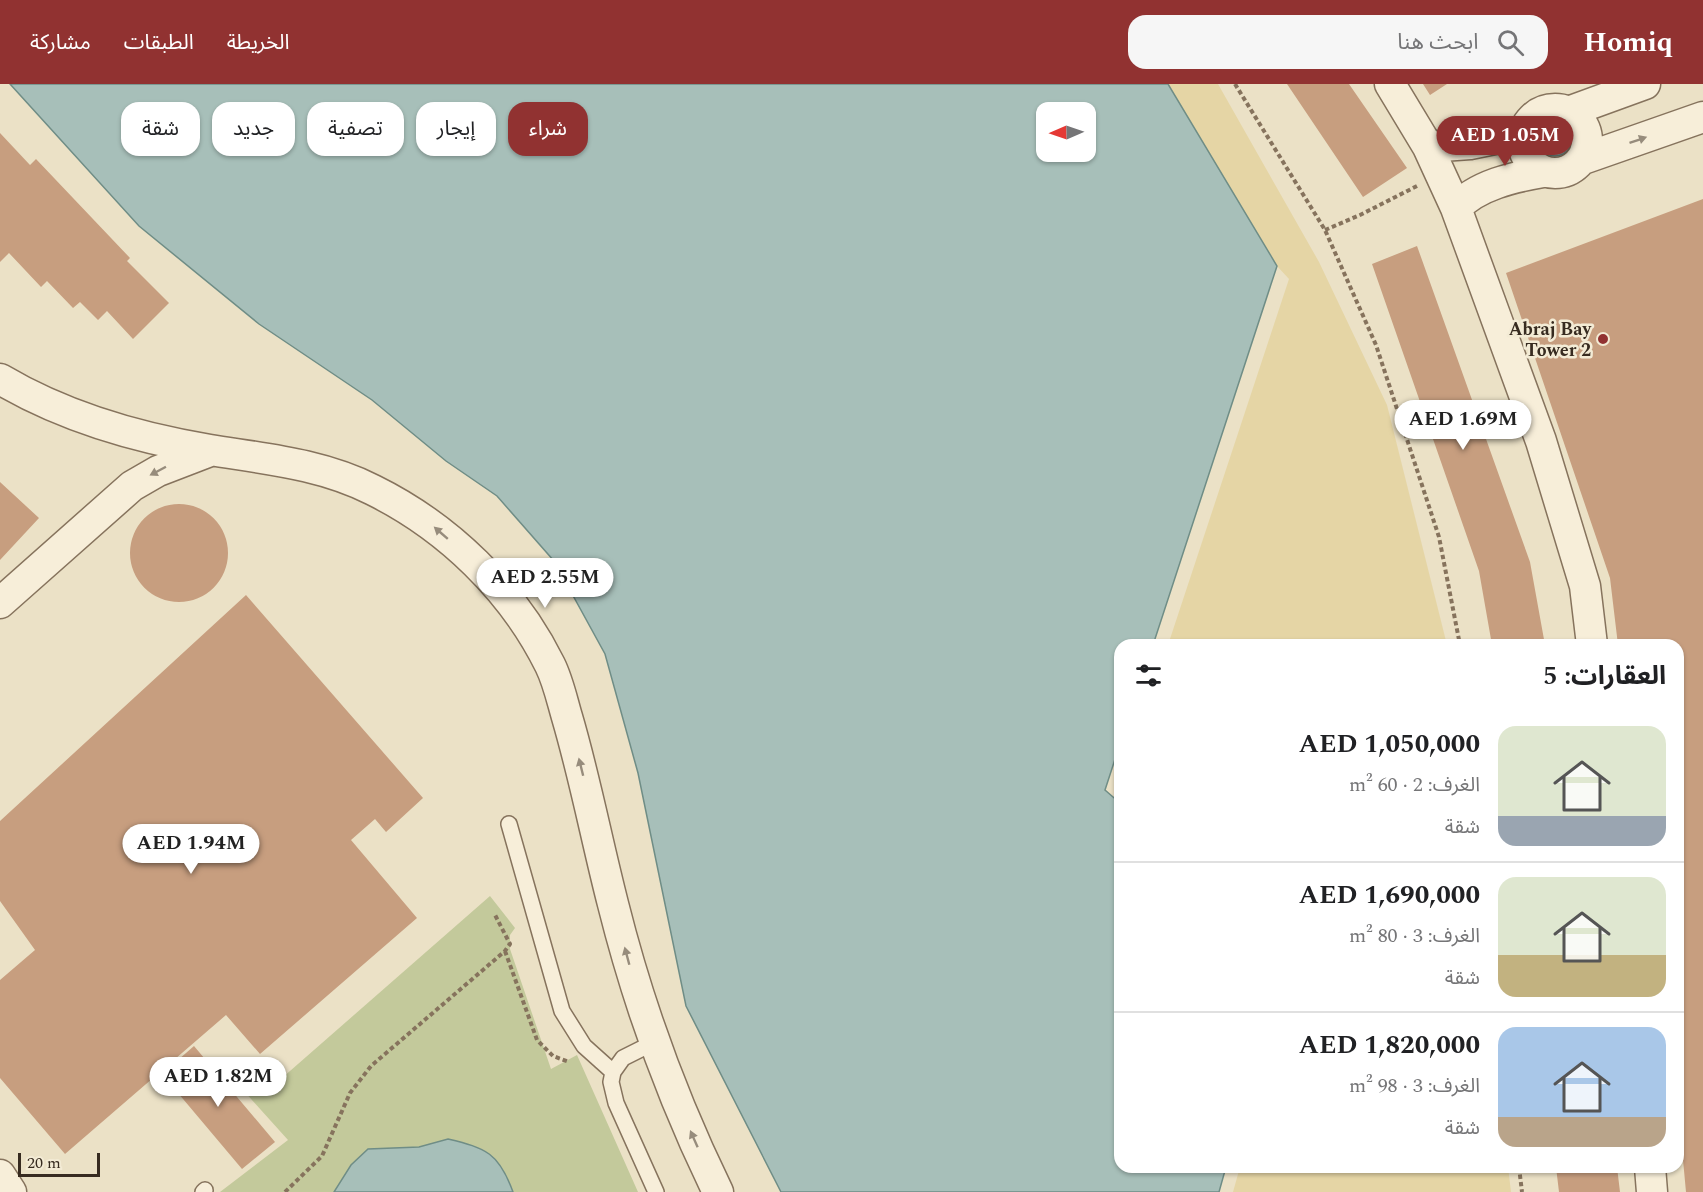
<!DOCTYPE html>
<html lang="ar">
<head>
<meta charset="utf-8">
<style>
  body { margin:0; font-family:Spectral,"Noto Sans Arabic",serif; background:#f6f6f6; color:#202124; direction:rtl; height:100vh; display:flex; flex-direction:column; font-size:22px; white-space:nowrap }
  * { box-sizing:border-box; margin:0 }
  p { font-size:20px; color:#757577 }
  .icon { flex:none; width:33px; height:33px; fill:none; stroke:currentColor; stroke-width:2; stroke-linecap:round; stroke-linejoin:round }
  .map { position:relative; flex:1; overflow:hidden; direction:ltr }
  .drawer { position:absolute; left:1114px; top:555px; width:570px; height:534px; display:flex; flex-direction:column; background:#fff; border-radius:18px; box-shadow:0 2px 4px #0004; direction:rtl }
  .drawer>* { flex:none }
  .guide { position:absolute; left:18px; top:18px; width:570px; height:54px; direction:rtl; display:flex; gap:12px }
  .needle { width:39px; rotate:268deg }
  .tools { position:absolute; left:1036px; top:18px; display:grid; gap:12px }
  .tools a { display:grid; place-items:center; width:60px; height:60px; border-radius:12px; background:#fff; box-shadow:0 2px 4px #0004; font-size:30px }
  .scale { position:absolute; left:18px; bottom:15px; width:82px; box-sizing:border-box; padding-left:6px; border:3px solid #372b20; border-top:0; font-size:16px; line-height:21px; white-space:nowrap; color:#372b20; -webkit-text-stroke:4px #f3ebd5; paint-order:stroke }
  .price { position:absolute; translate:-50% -51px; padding:0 14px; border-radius:21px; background:#fff; color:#222; font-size:20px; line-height:39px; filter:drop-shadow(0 2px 3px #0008) }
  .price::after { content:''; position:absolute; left:50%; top:36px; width:18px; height:14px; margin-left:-9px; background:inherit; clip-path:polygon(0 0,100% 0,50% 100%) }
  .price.on { background:#913231; color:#fff }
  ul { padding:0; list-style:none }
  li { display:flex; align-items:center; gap:18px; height:150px; padding:0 18px }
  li+li { border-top:2px solid #e0e0e0 }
  li span { display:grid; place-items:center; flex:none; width:168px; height:120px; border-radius:18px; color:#555 }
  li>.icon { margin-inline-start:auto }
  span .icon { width:72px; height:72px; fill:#fffc; stroke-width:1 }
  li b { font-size:26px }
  h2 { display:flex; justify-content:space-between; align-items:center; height:72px; padding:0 18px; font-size:26px }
  .chip { padding:0 21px; border-radius:18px; background:#fff; box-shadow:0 2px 4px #0004; font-size:21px; line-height:54px }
  .chip.on { background:#913231; color:#fff }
  header { display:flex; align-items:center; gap:36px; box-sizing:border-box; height:84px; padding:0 30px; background:#913231; color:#fff }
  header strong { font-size:28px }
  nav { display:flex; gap:33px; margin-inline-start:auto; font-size:21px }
  .search { width:420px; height:54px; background:#f6f6f6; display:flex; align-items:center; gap:15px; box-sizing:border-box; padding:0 21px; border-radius:18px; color:#757577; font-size:22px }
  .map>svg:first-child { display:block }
  .green { fill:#c3c99b }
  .sand { fill:#e5d5a5 }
  .water { fill:#a7bfb9; stroke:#6f8d86; stroke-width:1.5; fill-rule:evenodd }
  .building { fill:#c79e7f }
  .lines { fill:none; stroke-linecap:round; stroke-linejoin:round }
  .service-casing { stroke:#86735d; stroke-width:18 }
  .minor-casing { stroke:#86735d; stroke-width:33 }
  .path { stroke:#86735d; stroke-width:4; stroke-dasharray:4.5 3; stroke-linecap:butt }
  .service { stroke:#f7eed9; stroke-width:15 }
  .minor { stroke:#f7eed9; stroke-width:30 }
  .oneway { fill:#978c7c }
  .poi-dot { fill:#913231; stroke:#f3ebd5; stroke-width:2 }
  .labels { text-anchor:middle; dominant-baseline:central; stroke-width:5; stroke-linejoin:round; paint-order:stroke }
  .poi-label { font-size:18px; font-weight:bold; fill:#372b20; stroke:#f3ebd5; text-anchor:end }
</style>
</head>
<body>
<header>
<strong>Homiq</strong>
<div class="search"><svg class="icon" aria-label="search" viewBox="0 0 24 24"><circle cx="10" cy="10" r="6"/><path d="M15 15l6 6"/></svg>ابحث هنا</div>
<nav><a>الخريطة</a><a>الطبقات</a><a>مشاركة</a></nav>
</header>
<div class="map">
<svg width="1703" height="1108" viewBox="0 0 1703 1108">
  <rect width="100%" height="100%" fill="#ebe1c6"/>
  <!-- green -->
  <path class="green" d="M 490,812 L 515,844 L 510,851 L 510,865 L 551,985 L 577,971 L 638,1108 L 220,1108 L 288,1056 L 235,997 L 254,979 L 274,1001 Z"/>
  <!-- sand -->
  <path class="sand" d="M 1168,0 L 1218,0 L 1319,178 L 1387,321 L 1447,561 L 1168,561 L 1289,195 L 1277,182 Z
    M 1240,1083 L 1508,1083 L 1511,1108 L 1233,1108 Z"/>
  <!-- water -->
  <path class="water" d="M 10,0 L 1168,0 L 1277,182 L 1153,561 L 1120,561 L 1120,660 L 1105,706 L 1120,719 L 1120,1083 L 1226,1083 L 1219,1108 L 781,1108 L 686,922 L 638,689 L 605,570 L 554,477 L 497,412 L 446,377 L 372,316 L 259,240 L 139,142 ZM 1086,28 L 1086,68 L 1047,68 L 1047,28 Z
    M1538 55a17 17 0 1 1 34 0a17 17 0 1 1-34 0Z
    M 448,1055 C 486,1064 499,1069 513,1108 L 334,1108 L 351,1081 L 368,1065 L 419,1063 Z"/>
  <!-- building -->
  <path class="building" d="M 1287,0 L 1349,0 L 1407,84 L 1363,113 Z
    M 1423,0 L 1447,0 L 1430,11 Z
    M 0,49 L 30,81 L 36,75 L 130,174 L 127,177 L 169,219 L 133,255 L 107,227 L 98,236 L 80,218 L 73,224 L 47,197 L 41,203 L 9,169 L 0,178 Z
    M 1703,115 L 1703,1108 L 1686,1108 L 1678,1022 L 1678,561 L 1618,561 L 1610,494 L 1506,189 Z
    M 1417,162 L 1530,478 L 1545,561 L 1492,561 L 1479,487 L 1372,180 Z
    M 0,398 L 39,434 L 0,476 Z
    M130 469a49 49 0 1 1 98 0a49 49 0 1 1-98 0Z
    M 246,511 L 423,714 L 386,748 L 375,735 L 351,756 L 417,834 L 260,970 L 226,931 L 65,1070 L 0,994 L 0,896 L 35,866 L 0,817 L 0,737 Z
    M 194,962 L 275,1058 L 242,1085 L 162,990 Z
    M 1556,1083 L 1617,1083 L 1620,1108 L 1559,1108 Z"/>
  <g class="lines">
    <defs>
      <path id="service" d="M 509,740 L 562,927 L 584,962 L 613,988
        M 653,959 L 623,974 L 613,988 L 611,998 L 616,1019 L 656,1108
        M 203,1108 L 205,1106"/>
      <path id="minor" d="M 1390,0 L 1428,63 L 1456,124 L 1541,357 L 1585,502 L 1592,561
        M1523 57a32 32 0 1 1 64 0a32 32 0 1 1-64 0Z
        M 1568,28 L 1645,0
        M 1428,63 L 1470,60 L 1524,49
        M 1583,75 L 1703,33
        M 1456,124 C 1477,101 1514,93 1543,88
        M 0,295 C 64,333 137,354 210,366 C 266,375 322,380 373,406 C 448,443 513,506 550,581 C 558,597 562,616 567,633 C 585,694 597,758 613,820 C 638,920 673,1016 718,1108
        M 0,519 L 132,402 L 158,387 L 210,367
        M 1650,1083 L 1652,1108
        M 0,1091 L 11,1108"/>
    </defs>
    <!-- service casing -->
    <use href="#service" class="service-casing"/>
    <!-- minor casing -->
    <use href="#minor" class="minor-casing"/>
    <!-- path -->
    <path class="path" d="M 1235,0 L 1325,146 L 1376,261 L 1439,453 L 1460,561
      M 1325,146 L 1360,131 L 1417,102
      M 505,867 L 537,956 L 553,972 L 569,978
      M 1519,1083 L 1522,1108
      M 285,1108 L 322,1072 L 350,1009 L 371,982 L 505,867 L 510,860 L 494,829"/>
    <!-- service -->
    <use href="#service" class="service"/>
    <!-- minor -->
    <use href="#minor" class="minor"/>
  </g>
  <!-- one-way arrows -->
  <defs><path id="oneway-solid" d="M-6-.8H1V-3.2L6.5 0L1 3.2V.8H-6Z" transform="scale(1.5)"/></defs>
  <g class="oneway">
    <use href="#oneway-solid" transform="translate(1638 56) rotate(-19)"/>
    <use href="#oneway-solid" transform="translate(158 387) rotate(152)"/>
    <use href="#oneway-solid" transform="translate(441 449) rotate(-139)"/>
    <use href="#oneway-solid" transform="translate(581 683) rotate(-104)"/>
    <use href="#oneway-solid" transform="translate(627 872) rotate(-105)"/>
    <use href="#oneway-solid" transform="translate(694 1055) rotate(-114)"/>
  </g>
  <!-- markers -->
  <circle class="poi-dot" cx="1603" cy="255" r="6"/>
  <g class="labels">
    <!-- poi labels -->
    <g class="poi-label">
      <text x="1591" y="245">Abraj Bay<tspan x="1591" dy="21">Tower 2</tspan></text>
    </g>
  </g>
</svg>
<div class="tools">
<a><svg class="needle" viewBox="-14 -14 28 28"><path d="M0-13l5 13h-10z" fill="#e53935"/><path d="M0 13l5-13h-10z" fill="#757577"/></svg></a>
</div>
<div class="scale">20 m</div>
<b class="price on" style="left:1505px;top:83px">AED 1.05M</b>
<b class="price" style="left:1463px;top:367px">AED 1.69M</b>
<b class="price" style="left:545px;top:525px">AED 2.55M</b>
<b class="price" style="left:191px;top:791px">AED 1.94M</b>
<b class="price" style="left:218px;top:1024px">AED 1.82M</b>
<div class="guide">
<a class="chip on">شراء</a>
<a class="chip">إيجار</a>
<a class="chip">تصفية</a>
<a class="chip">جديد</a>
<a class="chip">شقة</a>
</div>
<section class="drawer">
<h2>العقارات: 5<svg class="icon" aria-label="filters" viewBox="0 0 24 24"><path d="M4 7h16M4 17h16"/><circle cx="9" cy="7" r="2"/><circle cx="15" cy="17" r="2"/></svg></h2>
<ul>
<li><span style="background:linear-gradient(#dfe7d0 75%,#9aa5b1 0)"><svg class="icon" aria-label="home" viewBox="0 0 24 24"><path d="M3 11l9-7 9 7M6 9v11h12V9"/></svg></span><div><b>AED 1,050,000</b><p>الغرف: 2 · 60 m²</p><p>شقة</p></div></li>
<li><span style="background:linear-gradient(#dfe7d0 65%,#c2b280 0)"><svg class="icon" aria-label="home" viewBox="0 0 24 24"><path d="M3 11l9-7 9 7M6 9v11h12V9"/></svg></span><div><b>AED 1,690,000</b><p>الغرف: 3 · 80 m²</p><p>شقة</p></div></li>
<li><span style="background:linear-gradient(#a9c7e8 75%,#b9a48a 0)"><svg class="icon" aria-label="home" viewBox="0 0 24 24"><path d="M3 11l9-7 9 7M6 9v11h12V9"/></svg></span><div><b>AED 1,820,000</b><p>الغرف: 3 · 98 m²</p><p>شقة</p></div></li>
</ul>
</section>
</div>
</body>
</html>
